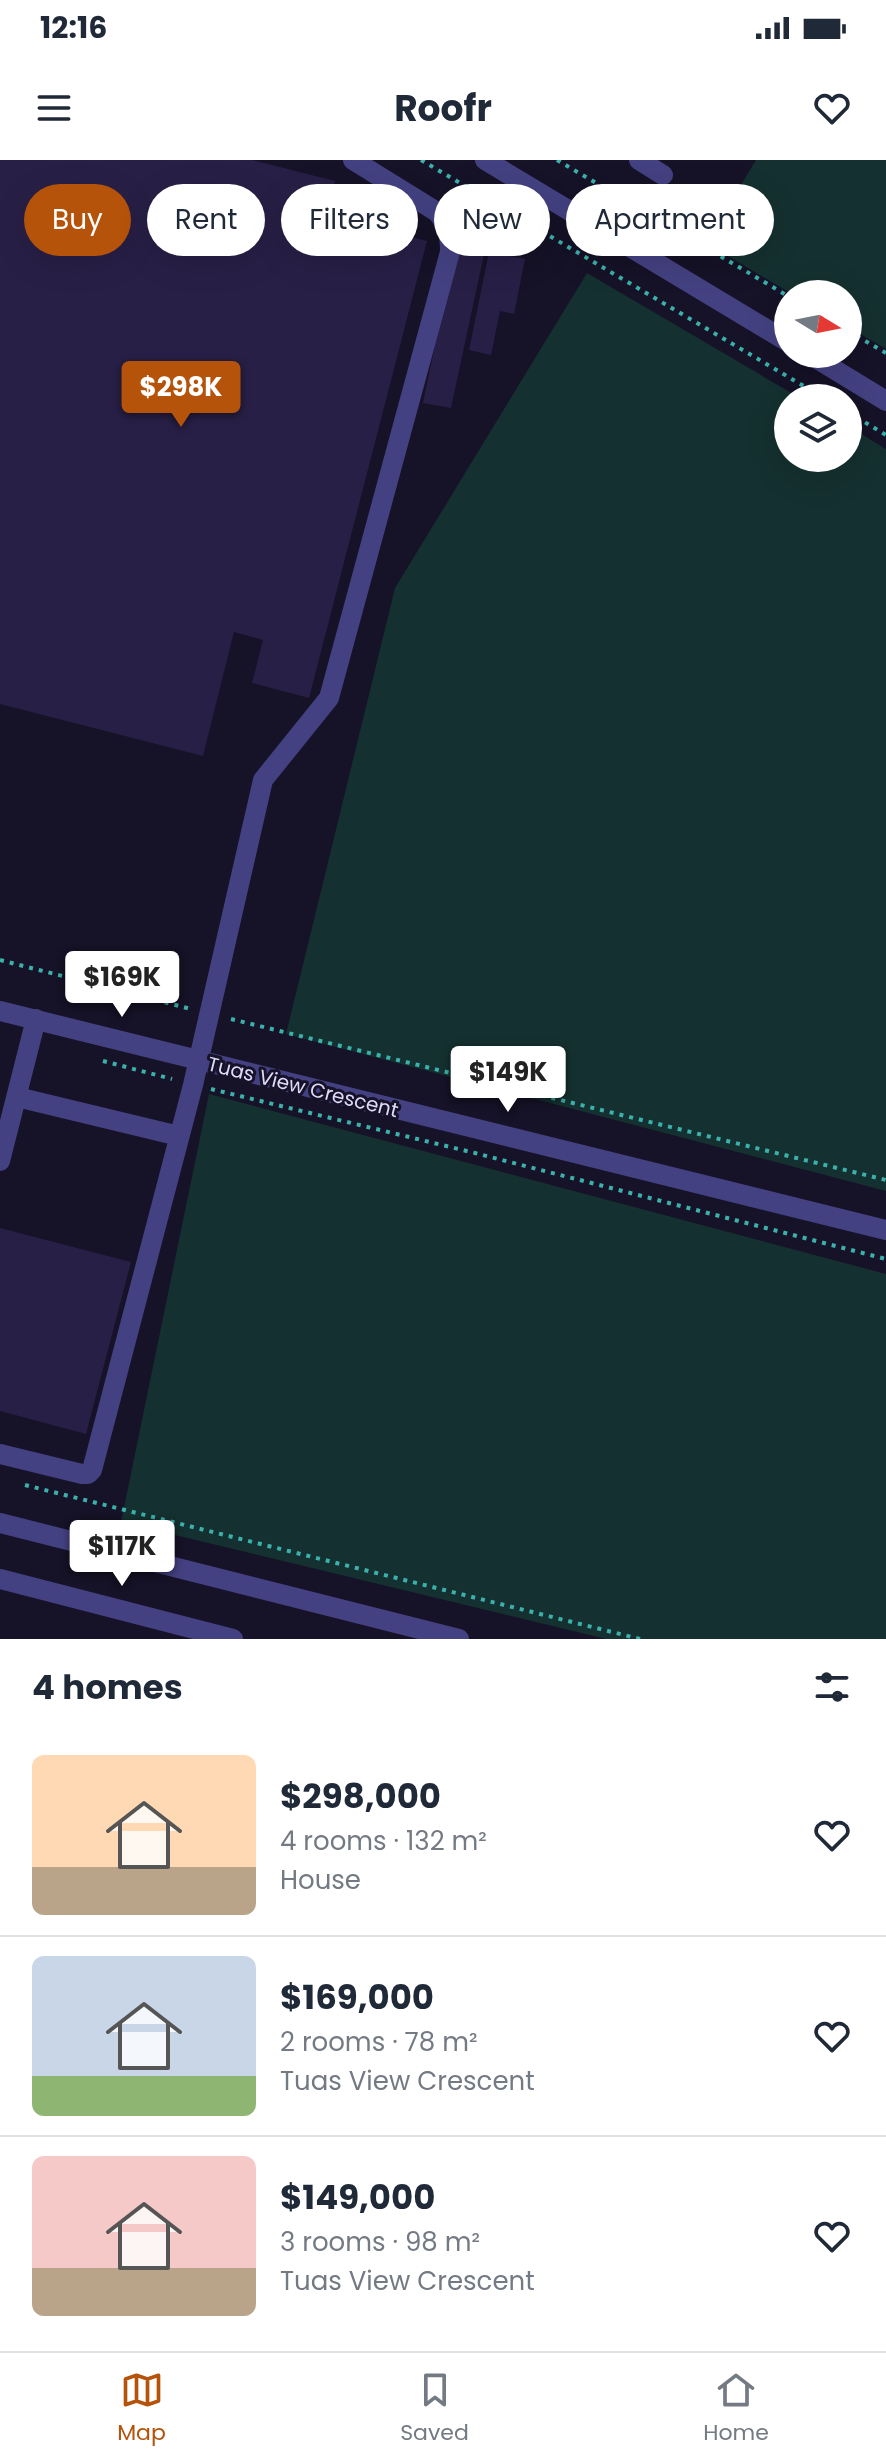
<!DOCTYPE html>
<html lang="en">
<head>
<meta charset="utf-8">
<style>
  body { margin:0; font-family:Poppins,sans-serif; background:#f6f6f7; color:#1f2937; height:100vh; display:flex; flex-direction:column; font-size:30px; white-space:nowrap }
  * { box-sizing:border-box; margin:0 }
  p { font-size:26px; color:#747a83 }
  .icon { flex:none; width:44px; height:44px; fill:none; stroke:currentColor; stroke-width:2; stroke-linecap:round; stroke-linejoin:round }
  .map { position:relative; height:1479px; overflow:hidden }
  .sheet { display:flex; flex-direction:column; background:#fff; flex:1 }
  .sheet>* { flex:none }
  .top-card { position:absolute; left:24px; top:24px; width:838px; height:72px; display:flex; gap:16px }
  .needle { width:52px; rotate:100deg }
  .buttons { position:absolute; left:774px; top:120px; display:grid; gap:16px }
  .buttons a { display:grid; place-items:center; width:88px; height:88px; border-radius:50%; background:#fff; box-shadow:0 8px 32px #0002; font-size:40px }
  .price { position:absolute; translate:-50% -68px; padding:0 18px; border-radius:8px; background:#fff; color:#222; font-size:26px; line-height:52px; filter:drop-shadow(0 2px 4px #0008) }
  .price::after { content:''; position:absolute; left:50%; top:48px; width:24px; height:18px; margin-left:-12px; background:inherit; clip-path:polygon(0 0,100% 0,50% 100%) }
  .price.current { background:#b45309; color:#fff }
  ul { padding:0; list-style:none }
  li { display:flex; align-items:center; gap:24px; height:200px; padding:0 32px }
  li+li { border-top:2px solid #e0e1e3 }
  li span { display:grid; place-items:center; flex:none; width:224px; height:160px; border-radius:12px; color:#555 }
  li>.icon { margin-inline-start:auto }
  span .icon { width:96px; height:96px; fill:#fffc; stroke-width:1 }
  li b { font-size:34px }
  h2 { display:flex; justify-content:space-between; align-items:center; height:96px; padding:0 32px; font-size:34px }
  .chip { padding:0 28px; border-radius:36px; background:#fff; box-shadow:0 8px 32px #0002; font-size:28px; line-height:72px }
  .chip.current { background:#b45309; color:#fff }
  .status { display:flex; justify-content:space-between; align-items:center; height:56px; padding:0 40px; background:#fff; direction:ltr }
  .status svg { height:22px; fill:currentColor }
  header { display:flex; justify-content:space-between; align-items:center; height:104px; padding:0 32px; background:#fff; font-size:36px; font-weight:700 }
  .tabs { display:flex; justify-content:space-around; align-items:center; height:112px; border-top:2px solid #e0e1e3; background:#fff; font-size:22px; color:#747a83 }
  .tabs a { display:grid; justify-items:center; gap:4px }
  .tabs .current { color:#b45309 }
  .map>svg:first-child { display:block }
  .green { fill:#153030 }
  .building { fill:#281f46 }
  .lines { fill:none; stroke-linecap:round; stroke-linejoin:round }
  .path { stroke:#3ab1ab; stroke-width:4; stroke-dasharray:4 6; stroke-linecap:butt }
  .minor { stroke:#444182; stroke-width:20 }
  .labels { text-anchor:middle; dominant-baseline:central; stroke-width:6; stroke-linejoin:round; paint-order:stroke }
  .street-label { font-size:20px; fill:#dfdafc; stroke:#161227 }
</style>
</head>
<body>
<div class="status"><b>12:16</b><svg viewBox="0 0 49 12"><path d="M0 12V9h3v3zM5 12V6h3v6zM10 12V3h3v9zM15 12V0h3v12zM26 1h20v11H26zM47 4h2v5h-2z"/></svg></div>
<header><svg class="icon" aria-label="menu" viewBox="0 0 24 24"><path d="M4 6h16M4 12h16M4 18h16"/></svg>Roofr<svg class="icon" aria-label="heart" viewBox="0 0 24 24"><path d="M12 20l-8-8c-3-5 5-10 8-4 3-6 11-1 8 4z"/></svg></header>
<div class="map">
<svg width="886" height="1479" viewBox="0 0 886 1479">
  <rect width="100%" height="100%" fill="#161227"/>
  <!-- green -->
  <path class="green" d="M 756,0 L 886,0 L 886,189 L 848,167 L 848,134 L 792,134 L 706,83 Z
    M 587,113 L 800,238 L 788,238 L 788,298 L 848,298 L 848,266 L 886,289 L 886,1031 L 286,874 L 395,428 Z
    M 209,934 L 886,1114 L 886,1479 L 606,1479 L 121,1362 Z"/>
  <!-- building -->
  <path class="building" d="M 0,0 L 252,0 L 335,21 L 326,55 L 427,81 L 309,538 L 252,523 L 263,480 L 234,472 L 203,596 L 0,544 Z
    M 457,80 L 486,85 L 451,248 L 423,243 Z
    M 489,92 L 525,99 L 514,154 L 500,151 L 491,195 L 469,190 Z
    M 0,1068 L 131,1102 L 86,1274 L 0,1251 Z"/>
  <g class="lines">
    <!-- path -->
    <path class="path" d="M 421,0 L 824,238
      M 557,0 L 788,136
      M 848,171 L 886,193
      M 848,252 L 886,275
      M 0,800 L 191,849
      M 231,859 L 886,1020
      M 103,901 L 172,919
      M 211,929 L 475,993 L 886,1099
      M 25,1325 L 640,1479"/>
    <!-- minor -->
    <path class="minor" d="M 485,0 L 788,182
      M 639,0 L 663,15
      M 809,194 L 886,241
      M 0,851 L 886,1070
      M 17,937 L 179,976
      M 0,1001 L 36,859
      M 0,1294 L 82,1314 L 88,1314 L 92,1310 L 193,925 L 263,620 L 329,538 L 450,92 C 450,75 448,65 437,52 L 353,0
      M 0,1363 L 459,1479
      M 0,1419 L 233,1479"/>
  </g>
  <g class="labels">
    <!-- street labels -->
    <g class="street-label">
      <text transform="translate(303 927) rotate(14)">Tuas View Crescent</text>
    </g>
  </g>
</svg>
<div class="buttons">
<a><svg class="needle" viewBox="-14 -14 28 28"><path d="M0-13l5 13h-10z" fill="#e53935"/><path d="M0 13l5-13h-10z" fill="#747a83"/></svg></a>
<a><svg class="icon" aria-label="layers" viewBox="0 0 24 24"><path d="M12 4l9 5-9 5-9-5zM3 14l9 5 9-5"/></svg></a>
</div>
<b class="price current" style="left:181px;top:269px">$298K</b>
<b class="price" style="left:122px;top:859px">$169K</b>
<b class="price" style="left:508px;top:954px">$149K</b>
<b class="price" style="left:122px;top:1428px">$117K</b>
<div class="top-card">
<a class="chip current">Buy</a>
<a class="chip">Rent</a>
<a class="chip">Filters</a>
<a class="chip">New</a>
<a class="chip">Apartment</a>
</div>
</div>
<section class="sheet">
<h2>4 homes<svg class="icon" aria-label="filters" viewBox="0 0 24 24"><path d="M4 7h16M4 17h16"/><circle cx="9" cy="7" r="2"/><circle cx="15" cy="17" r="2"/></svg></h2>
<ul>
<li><span style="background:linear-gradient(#ffd9b3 70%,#b9a48a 0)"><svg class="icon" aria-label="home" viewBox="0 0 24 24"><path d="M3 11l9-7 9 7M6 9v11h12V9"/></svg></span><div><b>$298,000</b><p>4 rooms · 132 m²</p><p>House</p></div><svg class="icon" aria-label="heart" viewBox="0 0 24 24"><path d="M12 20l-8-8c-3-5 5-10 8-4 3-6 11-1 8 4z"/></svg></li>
<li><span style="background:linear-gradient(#c9d6e8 75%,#8fb573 0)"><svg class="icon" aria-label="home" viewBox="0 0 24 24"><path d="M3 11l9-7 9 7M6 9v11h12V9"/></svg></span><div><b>$169,000</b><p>2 rooms · 78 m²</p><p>Tuas View Crescent</p></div><svg class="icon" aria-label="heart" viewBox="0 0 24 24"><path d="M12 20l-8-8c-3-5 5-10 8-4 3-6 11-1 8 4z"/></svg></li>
<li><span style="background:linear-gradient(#f6c9c9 70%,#b9a48a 0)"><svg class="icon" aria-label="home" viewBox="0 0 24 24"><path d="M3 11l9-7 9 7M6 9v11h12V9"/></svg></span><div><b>$149,000</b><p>3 rooms · 98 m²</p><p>Tuas View Crescent</p></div><svg class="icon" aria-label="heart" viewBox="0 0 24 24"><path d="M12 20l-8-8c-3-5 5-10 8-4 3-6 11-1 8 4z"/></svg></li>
</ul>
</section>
<nav class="tabs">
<a class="current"><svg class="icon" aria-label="map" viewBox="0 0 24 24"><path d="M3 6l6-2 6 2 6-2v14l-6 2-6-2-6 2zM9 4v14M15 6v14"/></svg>Map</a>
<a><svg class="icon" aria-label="saved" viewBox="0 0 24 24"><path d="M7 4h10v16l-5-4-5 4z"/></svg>Saved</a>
<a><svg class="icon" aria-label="home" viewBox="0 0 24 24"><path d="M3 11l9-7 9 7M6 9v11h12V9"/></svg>Home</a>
</nav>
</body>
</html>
